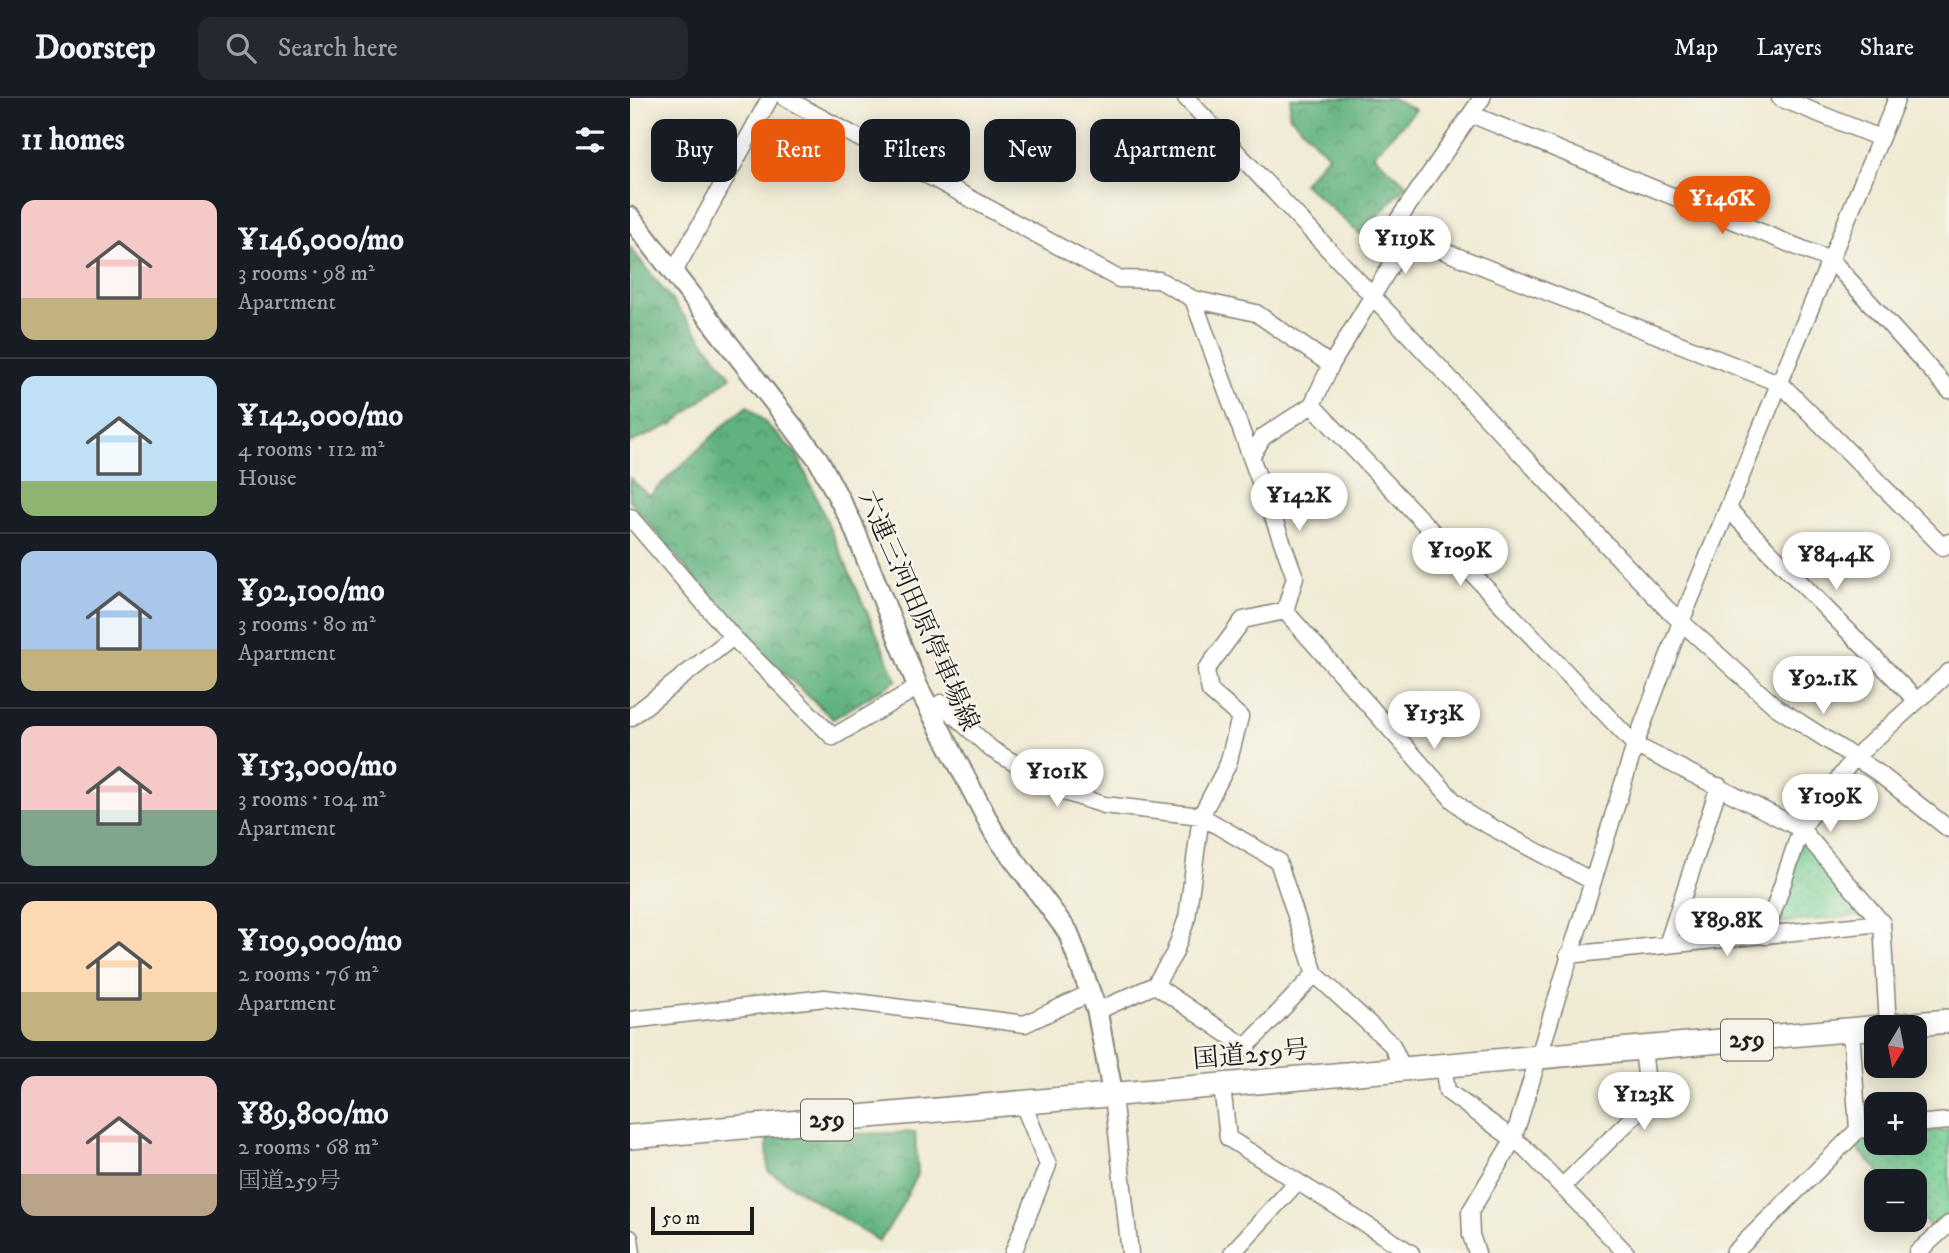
<!DOCTYPE html>
<html lang="en">
<head>
<meta charset="utf-8">
<style>
  body { margin:0; font-family:"IM FELL DW Pica","Noto Serif JP",serif; background:#242831; color:#f1f3f6; height:100vh; display:flex; flex-direction:column; font-size:26px; white-space:nowrap }
  * { box-sizing:border-box; margin:0 }
  p { font-size:23px; color:#9ea1a6 }
  .icon { flex:none; width:38px; height:38px; fill:none; stroke:currentColor; stroke-width:2; stroke-linecap:round; stroke-linejoin:round }
  .map { position:relative; flex:1; overflow:hidden }
  .side { display:flex; flex-direction:column; background:#171b24; width:630px }
  .side>* { flex:none }
  .banner { position:absolute; left:21px; top:21px; width:665px; height:63px; display:flex; gap:14px }
  .needle { width:46px; rotate:190deg }
  .tools { position:absolute; left:1234px; top:917px; display:grid; gap:14px }
  .tools a { display:grid; place-items:center; width:63px; height:63px; border-radius:14px; background:#171b24; box-shadow:0 4px 18px #0003; font-size:35px }
  .scale { position:absolute; left:21px; bottom:18px; width:103px; box-sizing:border-box; padding-left:7px; border:4px solid #1c1c1c; border-top:0; font-size:19px; line-height:24px; white-space:nowrap; color:#1c1c1c; -webkit-text-stroke:5px #f7f3e8; paint-order:stroke }
  .price { position:absolute; translate:-50% -60px; padding:0 16px; border-radius:24px; background:#fff; color:#222; font-size:23px; line-height:46px; filter:drop-shadow(0 2px 4px #0008) }
  .price::after { content:''; position:absolute; left:50%; top:42px; width:21px; height:16px; margin-left:-10px; background:inherit; clip-path:polygon(0 0,100% 0,50% 100%) }
  .price.on { background:#ea580c; color:#fff }
  ul { padding:0; list-style:none }
  li { display:flex; align-items:center; gap:21px; height:175px; padding:0 21px }
  li+li { border-top:2px solid #363941 }
  li span { display:grid; place-items:center; flex:none; width:196px; height:140px; border-radius:14px; color:#555 }
  li>.icon { margin-inline-start:auto }
  span .icon { width:84px; height:84px; fill:#fffc; stroke-width:1 }
  li b { font-size:30px }
  h2 { display:flex; justify-content:space-between; align-items:center; height:84px; padding:0 21px; font-size:30px }
  .pill { padding:0 24px; border-radius:14px; background:#171b24; box-shadow:0 4px 18px #0003; font-size:24px; line-height:63px }
  .pill.on { background:#ea580c; color:#fff }
  header { display:flex; align-items:center; gap:42px; box-sizing:border-box; height:98px; padding:0 35px; background:#171b24; border-bottom:2px solid #363941 }
  header strong { font-size:33px }
  nav { display:flex; gap:38px; margin-inline-start:auto; font-size:24px }
  .search { width:490px; height:63px; background:#242831; display:flex; align-items:center; gap:18px; box-sizing:border-box; padding:0 24px; border-radius:14px; color:#9ea1a6; font-size:26px }
  main { display:flex; flex:1; min-height:0 }
  .map>svg:first-child { display:block }
  .green { fill:url(#green-dots); stroke:#497659; stroke-width:2 }
  .forest { fill:url(#forest-crowns); stroke:#3e674e; stroke-width:2 }
  .lines { fill:none; stroke-linecap:round; stroke-linejoin:round }
  .minor-casing { stroke:#868478; stroke-width:19 }
  .major-casing { stroke:#868478; stroke-width:23 }
  .highway-casing { stroke:#868478; stroke-width:26 }
  .minor { stroke:#fff; stroke-width:16 }
  .major { stroke:#fff; stroke-width:19 }
  .highway { stroke:#fff; stroke-width:23 }
  .labels { text-anchor:middle; dominant-baseline:central; stroke-width:5; stroke-linejoin:round; paint-order:stroke }
  .shield { fill:#f7f3e8; stroke:#5e5c59; stroke-width:2 }
  .shield-label { font-size:24px; font-weight:bold; fill:#1c1c1c }
  .street-label { font-size:26px; fill:#1c1c1c; stroke:#f7f3e8 }
</style>
</head>
<body>
<header>
<strong>Doorstep</strong>
<div class="search"><svg class="icon" aria-label="search" viewBox="0 0 24 24"><circle cx="10" cy="10" r="6"/><path d="M15 15l6 6"/></svg>Search here</div>
<nav><a>Map</a><a>Layers</a><a>Share</a></nav>
</header>
<main>
<section class="side">
<h2>11 homes<svg class="icon" aria-label="filters" viewBox="0 0 24 24"><path d="M4 7h16M4 17h16"/><circle cx="9" cy="7" r="2"/><circle cx="15" cy="17" r="2"/></svg></h2>
<ul>
<li><span style="background:linear-gradient(#f6c9c9 70%,#c2b280 0)"><svg class="icon" aria-label="home" viewBox="0 0 24 24"><path d="M3 11l9-7 9 7M6 9v11h12V9"/></svg></span><div><b>¥146,000/mo</b><p>3 rooms · 98 m²</p><p>Apartment</p></div></li>
<li><span style="background:linear-gradient(#bfe0f5 75%,#8fb573 0)"><svg class="icon" aria-label="home" viewBox="0 0 24 24"><path d="M3 11l9-7 9 7M6 9v11h12V9"/></svg></span><div><b>¥142,000/mo</b><p>4 rooms · 112 m²</p><p>House</p></div></li>
<li><span style="background:linear-gradient(#a9c7e8 70%,#c2b280 0)"><svg class="icon" aria-label="home" viewBox="0 0 24 24"><path d="M3 11l9-7 9 7M6 9v11h12V9"/></svg></span><div><b>¥92,100/mo</b><p>3 rooms · 80 m²</p><p>Apartment</p></div></li>
<li><span style="background:linear-gradient(#f6c9c9 60%,#7fa58c 0)"><svg class="icon" aria-label="home" viewBox="0 0 24 24"><path d="M3 11l9-7 9 7M6 9v11h12V9"/></svg></span><div><b>¥153,000/mo</b><p>3 rooms · 104 m²</p><p>Apartment</p></div></li>
<li><span style="background:linear-gradient(#ffd9b3 65%,#c2b280 0)"><svg class="icon" aria-label="home" viewBox="0 0 24 24"><path d="M3 11l9-7 9 7M6 9v11h12V9"/></svg></span><div><b>¥109,000/mo</b><p>2 rooms · 76 m²</p><p>Apartment</p></div></li>
<li><span style="background:linear-gradient(#f6c9c9 70%,#b9a48a 0)"><svg class="icon" aria-label="home" viewBox="0 0 24 24"><path d="M3 11l9-7 9 7M6 9v11h12V9"/></svg></span><div><b>¥89,800/mo</b><p>2 rooms · 68 m²</p><p>国道259号</p></div></li>
</ul>
</section>
<div class="map">
<svg width="1319" height="1155" viewBox="0 0 1319 1155">
  <defs>
    <pattern id="green-dots" width="8" height="8" patternUnits="userSpaceOnUse" patternTransform="scale(1.75)"><rect width="8" height="8" fill="#76d096"/><path d="M2 2h.1M6 6h.1" fill="none" stroke="#66b281" stroke-width="1.8" stroke-linecap="round"/></pattern>
    <pattern id="forest-crowns" width="20" height="18" patternUnits="userSpaceOnUse" patternTransform="scale(1.75)"><rect width="20" height="18" fill="#60b27f"/><path d="M2 6a3 3 0 1 1 6 0M12 15a3 3 0 1 1 6 0" fill="none" stroke="#4e9067"/></pattern>
  </defs>
  <rect width="100%" height="100%" fill="#f7f3e8"/>
  <filter id="ink" filterUnits="userSpaceOnUse"><feTurbulence type="fractalNoise" baseFrequency=".0143" numOctaves="2"/><feDisplacementMap in="SourceGraphic" scale="14" xChannelSelector="R" yChannelSelector="G"/><feConvolveMatrix kernelMatrix="1 2 1 2 8 2 1 2 1" color-interpolation-filters="sRGB"/></filter>
  <filter id="wash" filterUnits="userSpaceOnUse"><feTurbulence type="fractalNoise" baseFrequency=".00686" numOctaves="4" result="noise"/><feDisplacementMap in="SourceGraphic" scale="28" xChannelSelector="R" yChannelSelector="G"/><feGaussianBlur stdDeviation="1.57" result="paint"/><feColorMatrix in="noise" values="0 0 0 0 0 0 0 0 0 0 0 0 0 0 0 0 0 1.4 0 .05"/><feComposite in="paint" operator="in"/></filter>
  <g filter="url(#wash)">
    <rect width="100%" height="100%" fill="#f0ebd4"/>
    <!-- green -->
    <path class="green" d="M 1172,740 L 1239,817 L 1148,825 Z
      M 1319,1032 L 1319,1118 L 1303,1132 L 1285,1112 L 1284,1083 L 1258,1083 L 1223,1046 L 1234,1039 L 1246,1038 L 1246,1045 L 1284,1045 L 1285,1035 Z"/>
    <!-- forest -->
    <path class="forest" d="M 661,0 L 762,0 L 786,12 L 743,57 L 777,87 L 730,136 L 673,85 L 698,57 L 659,17 Z
      M 0,149 L 101,278 L 43,326 L 0,345 Z
      M 118,308 L 167,356 L 267,582 L 203,621 L 109,534 L 0,403 L 0,380 L 19,398 L 103,319 Z
      M 285,1034 L 288,1076 L 264,1122 L 249,1143 L 138,1073 L 137,1039 Z"/>
  </g>
  <g filter="url(#ink)">
    <g class="lines">
      <defs>
        <path id="minor" d="M 155,0 L 489,181 L 529,182 L 563,201 L 626,215 L 701,267
          M 556,0 L 1036,510 L 1146,609 L 1247,674 L 1319,731
          M 852,0 L 768,122 L 778,139 L 1151,286 L 1313,449 L 1319,444
          M 1150,0 L 1250,40
          M 843,17 L 1202,163 L 1319,292
          M 44,174 L 140,0
          M 563,201 L 665,479 L 655,513
          M 682,307 L 1005,647 L 1171,731 L 1252,825 L 1258,928
          M 621,359 L 633,339 L 682,307 L 701,267 L 778,139
          M 1098,411 L 1287,603
          M 0,419 L 103,539 L 203,639 L 288,589
          M 655,513 L 823,702 L 841,718 L 962,783
          M 300,612 L 311,605 L 361,651 L 431,693 L 474,707 L 571,718 L 648,763 L 685,876 L 762,947 L 773,971
          M 0,620 L 103,539
          M 1135,838 L 1171,731 L 1224,660 L 1319,574
          M 1037,847 L 1089,688
          M 938,857 L 1252,825
          M 525,887 L 616,949 L 685,876
          M 467,913 L 525,887 L 544,856 L 557,820 L 571,718 L 598,666 L 610,619 L 580,593 L 576,572 L 613,522 L 655,513
          M 0,922 L 195,900 L 395,926 L 460,895
          M 1221,932 L 1228,1032
          M 813,967 L 817,993 L 894,1049 L 996,1155
          M 592,988 L 598,1040 L 781,1155
          M 483,997 L 500,1155
          M 1284,1026 L 1319,1023
          M 934,1087 L 1019,1003 L 1013,951
          M 0,1140 L 2,1155
          M 383,1155 L 418,1067 L 393,1006
          M 602,1155 L 667,1084
          M 847,1155 L 841,1137 L 840,1114 L 883,1042 L 1005,647 L 1051,524 L 1267,0
          M 1104,1155 L 1228,1032 L 1246,1030
          M 1287,1155 L 1319,1126"/>
        <path id="major" d="M 0,119 L 188,361 L 222,425 L 288,589 L 365,736 L 438,834 L 467,913 L 483,997"/>
        <path id="highway" d="M 0,1039 L 1319,923"/>
      </defs>
      <!-- minor casing -->
      <use href="#minor" class="minor-casing"/>
      <!-- major casing -->
      <use href="#major" class="major-casing"/>
      <!-- highway casing -->
      <use href="#highway" class="highway-casing"/>
      <!-- minor -->
      <use href="#minor" class="minor"/>
      <!-- major -->
      <use href="#major" class="major"/>
      <!-- highway -->
      <use href="#highway" class="highway"/>
    </g>
  </g>
  <g class="labels">
    <!-- shield labels -->
    <g class="shield">
      <rect x="1091" y="921.5" width="52" height="41" rx="5"/>
      <rect x="171" y="1001.5" width="52" height="41" rx="5"/>
    </g>
    <g class="shield-label">
      <text x="1117" y="942">259</text>
      <text x="197" y="1022">259</text>
    </g>
    <!-- street labels -->
    <g class="street-label">
      <text transform="translate(288 513) rotate(66)">六連三河田原停車場線</text>
      <text transform="translate(621 957) rotate(-5)">国道259号</text>
    </g>
  </g>
</svg>
<div class="tools">
<a><svg class="needle" viewBox="-14 -14 28 28"><path d="M0-13l5 13h-10z" fill="#e53935"/><path d="M0 13l5-13h-10z" fill="#9ea1a6"/></svg></a>
<a>+</a>
<a>−</a>
</div>
<div class="scale">50 m</div>
<b class="price on" style="left:1092px;top:138px">¥146K</b>
<b class="price" style="left:775px;top:178px">¥119K</b>
<b class="price" style="left:669px;top:435px">¥142K</b>
<b class="price" style="left:830px;top:490px">¥109K</b>
<b class="price" style="left:1206px;top:494px">¥84.4K</b>
<b class="price" style="left:1193px;top:618px">¥92.1K</b>
<b class="price" style="left:804px;top:653px">¥153K</b>
<b class="price" style="left:427px;top:711px">¥101K</b>
<b class="price" style="left:1200px;top:736px">¥109K</b>
<b class="price" style="left:1097px;top:860px">¥89.8K</b>
<b class="price" style="left:1014px;top:1034px">¥123K</b>
<div class="banner">
<a class="pill">Buy</a>
<a class="pill on">Rent</a>
<a class="pill">Filters</a>
<a class="pill">New</a>
<a class="pill">Apartment</a>
</div>
</div>
</main>
</body>
</html>
